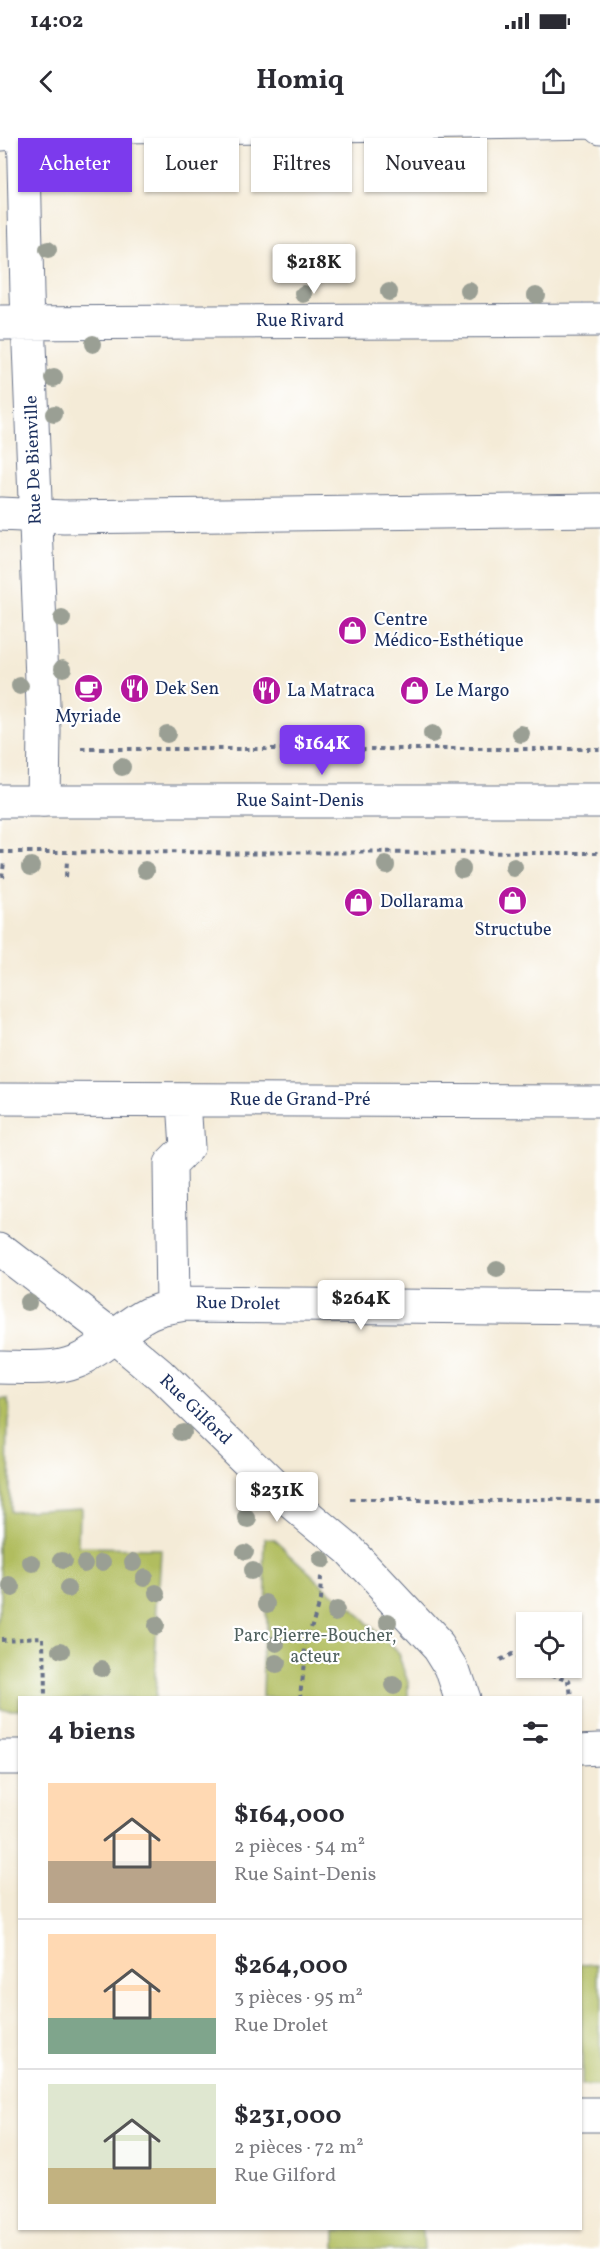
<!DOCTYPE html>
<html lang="fr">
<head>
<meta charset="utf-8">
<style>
  body { margin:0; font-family:Vollkorn,serif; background:#f2f2f3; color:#2b2b33; height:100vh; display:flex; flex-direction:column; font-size:22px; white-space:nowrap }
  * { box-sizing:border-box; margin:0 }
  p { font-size:20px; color:#7c7c81 }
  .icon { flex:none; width:33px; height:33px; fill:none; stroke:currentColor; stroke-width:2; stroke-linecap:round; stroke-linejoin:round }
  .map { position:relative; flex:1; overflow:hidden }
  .sheet { position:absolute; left:18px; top:1576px; width:564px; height:534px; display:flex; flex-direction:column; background:#fff; border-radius:0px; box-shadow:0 2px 4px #0004 }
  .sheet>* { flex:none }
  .top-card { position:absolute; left:18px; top:18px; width:564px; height:54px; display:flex; gap:12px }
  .controls { position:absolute; left:516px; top:1492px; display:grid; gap:12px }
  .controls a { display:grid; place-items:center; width:66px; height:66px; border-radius:0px; background:#fff; box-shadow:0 2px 4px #0004; font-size:30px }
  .price { position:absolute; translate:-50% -51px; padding:0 14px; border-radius:6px; background:#fff; color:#222; font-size:20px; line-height:39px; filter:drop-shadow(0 2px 3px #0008) }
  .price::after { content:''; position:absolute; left:50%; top:36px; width:18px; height:14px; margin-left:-9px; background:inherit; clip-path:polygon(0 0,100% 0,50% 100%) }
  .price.on { background:#7c3aed; color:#fff }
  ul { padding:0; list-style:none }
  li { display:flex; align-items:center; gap:18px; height:150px; padding:0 30px }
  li+li { border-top:2px solid #e1e1e2 }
  li span { display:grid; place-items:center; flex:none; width:168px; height:120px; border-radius:0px; color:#555 }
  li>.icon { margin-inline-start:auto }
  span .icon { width:72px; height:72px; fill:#fffc; stroke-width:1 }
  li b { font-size:26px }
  h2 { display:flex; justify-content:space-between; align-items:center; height:72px; padding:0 30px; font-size:26px }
  .pill { padding:0 21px; border-radius:0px; background:#fff; box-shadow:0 2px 4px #0004; font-size:21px; line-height:54px }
  .pill.on { background:#7c3aed; color:#fff }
  .status { display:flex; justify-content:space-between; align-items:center; height:42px; padding:0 30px; background:#fff; direction:ltr }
  .status svg { height:16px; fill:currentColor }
  header { display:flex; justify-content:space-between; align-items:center; height:78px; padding:0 30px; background:#fff; font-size:27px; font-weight:700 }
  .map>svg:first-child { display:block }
  .green { fill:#b1bd5f; stroke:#66765e; stroke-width:1.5 }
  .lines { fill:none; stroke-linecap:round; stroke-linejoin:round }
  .minor-casing { stroke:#677188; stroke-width:35 }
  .major-casing { stroke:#677188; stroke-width:35 }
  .path { stroke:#677188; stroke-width:4; stroke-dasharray:4.5 4.5; stroke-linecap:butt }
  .minor { stroke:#fff; stroke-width:33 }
  .major { stroke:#fff; stroke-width:33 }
  .tree { fill:#9a9f94 }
  .labels { text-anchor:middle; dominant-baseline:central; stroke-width:4.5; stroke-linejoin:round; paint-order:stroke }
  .street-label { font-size:18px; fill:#1b2f5e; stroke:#fff }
  .poi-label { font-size:18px; fill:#1b2f5e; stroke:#fff; text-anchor:start }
  .park-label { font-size:18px; fill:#50615e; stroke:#fff }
</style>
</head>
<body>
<div class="status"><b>14:02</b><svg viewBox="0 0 49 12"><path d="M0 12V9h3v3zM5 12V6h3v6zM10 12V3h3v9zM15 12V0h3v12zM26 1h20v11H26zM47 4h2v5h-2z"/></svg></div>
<header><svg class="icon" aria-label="back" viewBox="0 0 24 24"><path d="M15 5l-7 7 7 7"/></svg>Homiq<svg class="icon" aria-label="share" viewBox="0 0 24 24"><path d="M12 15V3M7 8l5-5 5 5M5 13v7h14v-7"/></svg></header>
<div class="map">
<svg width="600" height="2129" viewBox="0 0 600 2129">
  <rect width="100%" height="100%" fill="#fff"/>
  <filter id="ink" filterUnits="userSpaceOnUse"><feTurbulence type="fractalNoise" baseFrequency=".0167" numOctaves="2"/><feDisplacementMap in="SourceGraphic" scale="12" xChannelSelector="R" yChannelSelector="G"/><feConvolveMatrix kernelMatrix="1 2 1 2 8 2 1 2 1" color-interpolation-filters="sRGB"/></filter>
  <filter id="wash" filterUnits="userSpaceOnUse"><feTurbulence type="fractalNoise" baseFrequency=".008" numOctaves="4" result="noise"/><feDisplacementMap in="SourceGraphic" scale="24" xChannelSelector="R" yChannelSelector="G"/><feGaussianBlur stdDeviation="1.35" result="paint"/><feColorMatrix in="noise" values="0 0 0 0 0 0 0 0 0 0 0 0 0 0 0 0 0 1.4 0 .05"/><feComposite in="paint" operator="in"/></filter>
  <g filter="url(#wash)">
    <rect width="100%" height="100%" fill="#f4ebd7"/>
    <!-- green -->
    <path class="green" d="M 0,1279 L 8,1279 L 9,1289 L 8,1390 L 80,1386 L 79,1429 L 161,1430 L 153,1578 L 20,1578 L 19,1588 L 0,1588 Z
      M 266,1419 L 275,1420 L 399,1534 L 409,1561 L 409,1578 L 262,1578 Z
      M 600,1843 L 600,1968 L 581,1968 L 581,1844 Z
      M 336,2109 L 421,2109 L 422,2129 L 336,2129 Z"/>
  </g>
  <g filter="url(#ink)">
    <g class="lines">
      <defs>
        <path id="minor" d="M 23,0 L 27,174 L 44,611 L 43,681
          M 0,14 L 52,9 L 600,1 L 600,7
          M 0,203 L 600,200
          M 0,394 L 64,397 L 600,390
          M 0,979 L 600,981
          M 0,1129 L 116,1218 L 160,1255 L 286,1378 L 347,1429 L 439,1527 L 452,1548 L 462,1578
          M 172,1186 L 170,1045 L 187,1028 L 184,980
          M 0,1247 C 24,1247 52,1250 75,1241 C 103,1230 123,1206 149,1193 C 161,1187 173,1186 186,1184 L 600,1188
          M 580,1629 L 600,1628
          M 0,1637 L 20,1637
          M 581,1995 L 600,1995"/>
        <path id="major" d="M 0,681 L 600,681"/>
      </defs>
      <!-- minor casing -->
      <use href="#minor" class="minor-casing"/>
      <!-- major casing -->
      <use href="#major" class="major-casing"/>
      <!-- path -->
      <path class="path" d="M 82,629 L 600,629
        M 0,732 L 600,733
        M 2,757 L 4,741
        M 65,757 L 66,742
        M 352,1381 L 600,1381
        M 0,1518 L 44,1516 L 45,1578
        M 498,1541 L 510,1535 L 526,1543
        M 536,1548 L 570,1561 L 572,1578
        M 301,1578 L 305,1528 L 319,1480 L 320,1458"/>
      <!-- minor -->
      <use href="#minor" class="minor"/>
      <!-- major -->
      <use href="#major" class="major"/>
    </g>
    <!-- trees -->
    <g class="tree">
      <circle cx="49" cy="41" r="9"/>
      <circle cx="48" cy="130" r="9"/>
      <circle cx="469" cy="171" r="9"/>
      <circle cx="389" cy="172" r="9"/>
      <circle cx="304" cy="174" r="9"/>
      <circle cx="536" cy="175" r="9"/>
      <circle cx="93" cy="224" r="9"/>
      <circle cx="54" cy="258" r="9"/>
      <circle cx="54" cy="294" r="9"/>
      <circle cx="62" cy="499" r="9"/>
      <circle cx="63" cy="548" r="9"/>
      <circle cx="20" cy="566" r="9"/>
      <circle cx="167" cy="614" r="9"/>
      <circle cx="432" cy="614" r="9"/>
      <circle cx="521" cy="614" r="9"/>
      <circle cx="340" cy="615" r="9"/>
      <circle cx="122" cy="647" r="9"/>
      <circle cx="386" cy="745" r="9"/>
      <circle cx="31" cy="746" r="9"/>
      <circle cx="514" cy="748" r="9"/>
      <circle cx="462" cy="749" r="9"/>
      <circle cx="146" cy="750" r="9"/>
      <circle cx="497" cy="1150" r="9"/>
      <circle cx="28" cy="1182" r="9"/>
      <circle cx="182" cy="1312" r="9"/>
      <circle cx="248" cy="1375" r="9"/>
      <circle cx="248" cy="1399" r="9"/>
      <circle cx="244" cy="1432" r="9"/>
      <circle cx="62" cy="1441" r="9"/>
      <circle cx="320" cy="1441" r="9"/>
      <circle cx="103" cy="1442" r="9"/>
      <circle cx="133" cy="1442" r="9"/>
      <circle cx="84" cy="1443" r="9"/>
      <circle cx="33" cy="1444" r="9"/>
      <circle cx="251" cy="1451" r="9"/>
      <circle cx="145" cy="1457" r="9"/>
      <circle cx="11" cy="1467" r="9"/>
      <circle cx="68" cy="1469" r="9"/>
      <circle cx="157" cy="1473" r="9"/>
      <circle cx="268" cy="1483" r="9"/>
      <circle cx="336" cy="1491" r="9"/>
      <circle cx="388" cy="1502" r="9"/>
      <circle cx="154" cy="1506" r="9"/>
      <circle cx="277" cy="1524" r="9"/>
      <circle cx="61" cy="1531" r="9"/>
      <circle cx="276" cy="1544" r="9"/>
      <circle cx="101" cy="1549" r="9"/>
      <circle cx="393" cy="1566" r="9"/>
    </g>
  </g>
  <!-- icons -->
  <defs>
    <symbol id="shop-disc" viewBox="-11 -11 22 22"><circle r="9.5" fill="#b5179e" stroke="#fff"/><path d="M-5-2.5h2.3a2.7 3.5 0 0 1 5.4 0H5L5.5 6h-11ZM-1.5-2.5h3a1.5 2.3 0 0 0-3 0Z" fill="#fff"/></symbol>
    <symbol id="cafe-disc" viewBox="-11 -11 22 22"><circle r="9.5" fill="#b5179e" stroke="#fff"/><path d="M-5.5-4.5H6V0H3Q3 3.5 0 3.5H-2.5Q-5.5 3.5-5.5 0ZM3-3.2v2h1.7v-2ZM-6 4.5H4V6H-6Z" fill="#fff"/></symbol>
    <symbol id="restaurant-disc" viewBox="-11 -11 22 22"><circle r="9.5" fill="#b5179e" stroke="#fff"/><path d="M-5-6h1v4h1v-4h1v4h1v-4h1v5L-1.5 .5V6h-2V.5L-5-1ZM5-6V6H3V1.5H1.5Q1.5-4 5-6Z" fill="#fff"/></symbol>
  </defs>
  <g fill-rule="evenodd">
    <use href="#shop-disc" x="336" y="494" width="33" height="33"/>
    <use href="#cafe-disc" x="72" y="552" width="33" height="33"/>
    <use href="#restaurant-disc" x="118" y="552" width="33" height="33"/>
    <use href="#restaurant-disc" x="250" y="554" width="33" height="33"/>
    <use href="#shop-disc" x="398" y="554" width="33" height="33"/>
    <use href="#shop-disc" x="496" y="764" width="33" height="33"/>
    <use href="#shop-disc" x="342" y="766" width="33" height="33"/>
  </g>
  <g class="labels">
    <!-- street labels -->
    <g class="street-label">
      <text x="300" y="201">Rue Rivard</text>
      <text transform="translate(34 340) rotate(-92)">Rue De Bienville</text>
      <text x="300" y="681">Rue Saint-Denis</text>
      <text x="300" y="980">Rue de Grand-Pré</text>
      <text transform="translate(238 1184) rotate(1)">Rue Drolet</text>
      <text transform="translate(195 1290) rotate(44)">Rue Gilford</text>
    </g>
    <!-- poi labels -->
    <g class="poi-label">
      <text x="374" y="500">Centre<tspan x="374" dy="21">Médico-Esthétique</tspan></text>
      <text x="155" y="569">Dek Sen</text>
      <text x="287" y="571">La Matraca</text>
      <text x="435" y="571">Le Margo</text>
      <text x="88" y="597" text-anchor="middle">Myriade</text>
      <text x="380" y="782">Dollarama</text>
      <text x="513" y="810" text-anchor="middle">Structube</text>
    </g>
    <!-- park labels -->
    <g class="park-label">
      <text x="315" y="1516">Parc Pierre-Boucher,<tspan x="315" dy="21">acteur</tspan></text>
    </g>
  </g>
</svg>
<div class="controls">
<a><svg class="icon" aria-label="locate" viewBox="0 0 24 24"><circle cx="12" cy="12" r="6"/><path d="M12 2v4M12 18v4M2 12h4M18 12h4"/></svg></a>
</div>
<b class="price" style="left:314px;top:175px">$218K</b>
<b class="price on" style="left:322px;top:656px">$164K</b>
<b class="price" style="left:361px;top:1211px">$264K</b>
<b class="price" style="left:277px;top:1403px">$231K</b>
<div class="top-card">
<a class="pill on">Acheter</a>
<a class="pill">Louer</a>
<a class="pill">Filtres</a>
<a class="pill">Nouveau</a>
</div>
<section class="sheet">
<h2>4 biens<svg class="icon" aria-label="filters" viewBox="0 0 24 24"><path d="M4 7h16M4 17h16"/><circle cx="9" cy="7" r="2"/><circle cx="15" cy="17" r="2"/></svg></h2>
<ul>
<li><span style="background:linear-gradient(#ffd9b3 65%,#b9a48a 0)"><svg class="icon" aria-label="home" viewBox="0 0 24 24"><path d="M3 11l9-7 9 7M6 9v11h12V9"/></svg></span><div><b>$164,000</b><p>2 pièces · 54 m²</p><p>Rue Saint-Denis</p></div></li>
<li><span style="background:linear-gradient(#ffd9b3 70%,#7fa58c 0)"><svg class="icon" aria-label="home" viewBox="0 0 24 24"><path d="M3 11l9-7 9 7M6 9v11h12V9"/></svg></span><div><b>$264,000</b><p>3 pièces · 95 m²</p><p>Rue Drolet</p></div></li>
<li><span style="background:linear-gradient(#dfe7d0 70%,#c2b280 0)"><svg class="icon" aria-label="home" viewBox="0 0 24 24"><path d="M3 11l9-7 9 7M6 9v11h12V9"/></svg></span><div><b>$231,000</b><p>2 pièces · 72 m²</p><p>Rue Gilford</p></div></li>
</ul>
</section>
</div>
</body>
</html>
